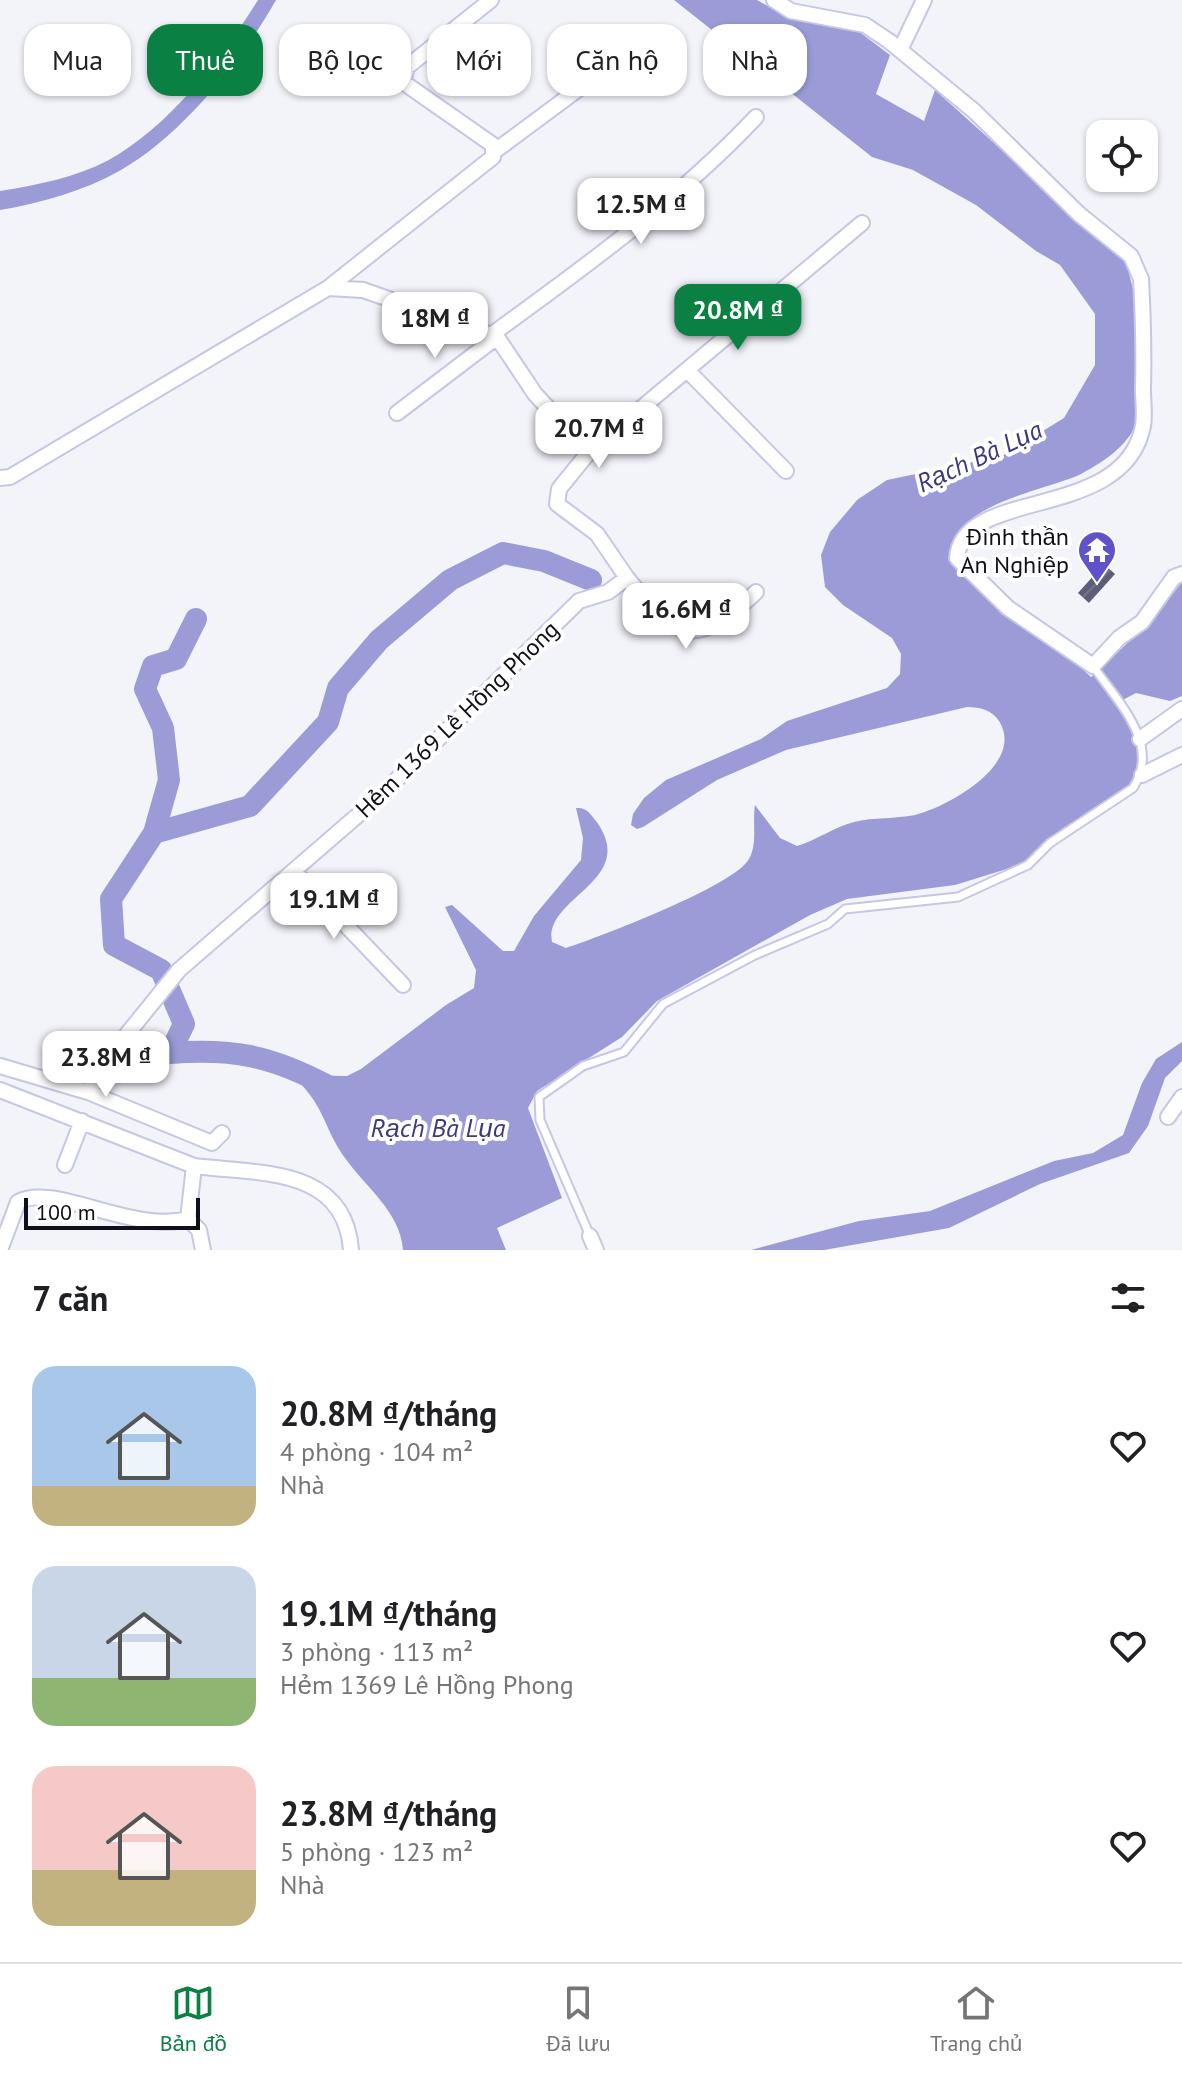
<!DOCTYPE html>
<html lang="vi">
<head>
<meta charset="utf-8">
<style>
  body { margin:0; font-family:"PT Sans",sans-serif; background:#f6f6f6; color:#202124; height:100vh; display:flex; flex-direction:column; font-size:30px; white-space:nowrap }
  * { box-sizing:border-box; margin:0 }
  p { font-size:26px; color:#757577 }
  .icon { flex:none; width:44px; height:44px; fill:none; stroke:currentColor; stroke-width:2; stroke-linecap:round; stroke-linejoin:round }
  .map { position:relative; height:1250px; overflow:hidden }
  .panel { display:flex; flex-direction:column; background:#fff; flex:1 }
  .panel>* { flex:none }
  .top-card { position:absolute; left:24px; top:24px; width:1134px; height:72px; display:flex; gap:16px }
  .tools { position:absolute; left:1086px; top:120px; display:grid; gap:16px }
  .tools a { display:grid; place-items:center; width:72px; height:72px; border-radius:16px; background:#fff; box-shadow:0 2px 6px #0004; font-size:40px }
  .scale { position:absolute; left:24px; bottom:20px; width:176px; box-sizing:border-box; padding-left:8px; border:4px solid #0f0f19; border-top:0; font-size:22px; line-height:28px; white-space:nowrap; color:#0f0f19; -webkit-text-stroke:6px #fff; paint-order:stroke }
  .price { position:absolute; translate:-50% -68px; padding:0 18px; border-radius:16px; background:#fff; color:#222; font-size:26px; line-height:52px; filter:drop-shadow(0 2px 4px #0008) }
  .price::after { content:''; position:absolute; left:50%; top:48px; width:24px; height:18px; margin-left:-12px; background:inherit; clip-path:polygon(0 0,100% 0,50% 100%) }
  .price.current { background:#0b8043; color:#fff }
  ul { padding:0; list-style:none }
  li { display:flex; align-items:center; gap:24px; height:200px; padding:0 32px }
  li span { display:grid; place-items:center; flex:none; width:224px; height:160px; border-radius:24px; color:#555 }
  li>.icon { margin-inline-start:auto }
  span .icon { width:96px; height:96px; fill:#fffc; stroke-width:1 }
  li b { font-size:34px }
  h2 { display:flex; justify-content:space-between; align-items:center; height:96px; padding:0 32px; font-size:34px }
  .pill { padding:0 28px; border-radius:24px; background:#fff; box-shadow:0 2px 6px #0004; font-size:28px; line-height:72px }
  .pill.current { background:#0b8043; color:#fff }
  .tabs { display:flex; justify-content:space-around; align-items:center; height:112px; border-top:2px solid #e0e0e0; background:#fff; font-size:22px; color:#757577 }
  .tabs a { display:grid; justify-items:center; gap:4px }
  .tabs .current { color:#0b8043 }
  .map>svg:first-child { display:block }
  .water { fill:#9b9cd7 }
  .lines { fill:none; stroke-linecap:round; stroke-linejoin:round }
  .river { stroke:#9b9cd7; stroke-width:22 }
  .building { fill:url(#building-hatch) }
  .service-casing { stroke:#c5c7e4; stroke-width:11 }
  .minor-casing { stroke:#c5c7e4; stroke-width:18 }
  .service { stroke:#fff; stroke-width:7 }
  .minor { stroke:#fff; stroke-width:14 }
  .labels { text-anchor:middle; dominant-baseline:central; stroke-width:8; stroke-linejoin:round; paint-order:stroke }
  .poi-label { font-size:24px; fill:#0f0f19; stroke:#fff; text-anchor:end }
  .street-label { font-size:24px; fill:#0f0f19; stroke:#fff }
  .water-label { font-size:26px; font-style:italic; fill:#3e387e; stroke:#fff }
</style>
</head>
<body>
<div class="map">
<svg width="1182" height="1250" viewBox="0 0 1182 1250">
  <defs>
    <pattern id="building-hatch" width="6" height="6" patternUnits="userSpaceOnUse" patternTransform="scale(2)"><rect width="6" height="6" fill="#5c5d76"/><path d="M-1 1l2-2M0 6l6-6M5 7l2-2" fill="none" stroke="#737487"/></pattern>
  </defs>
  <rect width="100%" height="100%" fill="#f3f3fa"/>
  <!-- water -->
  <path class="water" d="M 258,0 L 276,0 C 242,60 182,135 121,170 C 84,191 41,203 0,210 L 0,191 C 37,185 73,178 107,161 C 169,127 221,59 258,0 Z
    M 674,0 L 757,0 L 778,12 L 854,28 L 890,55 L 876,94 L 924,121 L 935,90 L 1126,262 L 1138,308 L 1140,416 C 1130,444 1107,460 1081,474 C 1047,491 926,508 960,570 C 963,576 971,582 977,587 C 1011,622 1056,643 1091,677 L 1150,622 L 1182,582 L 1182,696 L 1170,701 L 1136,693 L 1115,704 L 1137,735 L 1142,759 L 1132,787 L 1026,863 L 955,885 L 847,899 L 810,915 L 657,1001 L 622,1037 L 537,1091 L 528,1108 L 562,1198 L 497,1228 L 506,1250 L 403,1250 C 400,1211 366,1188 345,1158 C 324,1129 326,1109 297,1080 L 298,1075 L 347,1076 L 361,1069 L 446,1005 L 474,988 L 476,970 L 445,907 L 452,905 L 503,951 L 514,951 L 534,916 L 581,860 L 583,838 L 576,808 C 586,807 590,813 596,821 C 640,881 543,897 552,942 L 566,948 C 599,937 734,886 749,859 C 758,843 752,823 755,805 L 780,838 L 797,846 C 817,840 834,827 854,822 C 874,817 895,819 915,815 C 947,807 1026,764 999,721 C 992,710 980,707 967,707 L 786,750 L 717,780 L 643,827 L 637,829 L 631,825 L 633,814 L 644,798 L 666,780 L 761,739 L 787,721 L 887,688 L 900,674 L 901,654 L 892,638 L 843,605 L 825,587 L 821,555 L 830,532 L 857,500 L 887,480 L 1002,456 L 1064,418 L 1095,365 L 1095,314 L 1060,265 L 1036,251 L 976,205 L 913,170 L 872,157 Z
    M 1182,1042 L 1182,1061 L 1165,1078 L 1148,1126 L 1129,1153 L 1040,1184 L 949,1228 L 824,1250 L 751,1250 L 859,1221 L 930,1211 L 1054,1161 L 1093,1153 L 1123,1135 L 1142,1083 L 1156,1059 Z"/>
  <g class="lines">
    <!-- river -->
    <path class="river" d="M 196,619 L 176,659 L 153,666 L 145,689 L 163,728 L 169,780 L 154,833 L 111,899 L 114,945 L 161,970 L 184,1024 L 170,1053 C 233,1048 272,1056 328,1086
      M 154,833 L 250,806 L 328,722 L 338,688 L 379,640 L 450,580 L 503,553 L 544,561 L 591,580"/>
  </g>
  <!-- building -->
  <path class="building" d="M 1104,564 L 1115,574 L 1089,603 L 1078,593 Z"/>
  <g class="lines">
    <defs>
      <path id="service" d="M 590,1236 L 540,1120 L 539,1097 L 583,1066 L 624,1052 L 663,1004 L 755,955 L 828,924 L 845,909 L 958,897 L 1028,865 L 1050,843 L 1133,788 C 1162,744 1117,701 1093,666"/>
      <path id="minor" d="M 774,0 L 791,11 L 865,25 L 889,41 L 974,111 L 1079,214 L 1131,256 L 1141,279 C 1143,316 1144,352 1143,389 C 1143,400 1145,414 1143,426 C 1124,523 962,486 957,558 L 1008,608 L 1093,666 L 1119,638 L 1142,622 L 1174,577 L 1182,574
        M 900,50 L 924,0
        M 495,151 L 619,59
        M 328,288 L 493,157 L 493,145 L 410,87 L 403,82 L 407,67 L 491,0
        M 491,335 C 583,268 678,200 756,117
        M 687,370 L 786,471
        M 397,413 L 497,337
        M 589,452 L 862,223
        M 0,478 L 10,477 L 328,288 L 363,290 L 497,337 L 535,394 L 589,452 L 559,489 L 557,504 L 597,534 L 627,578 L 608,592 L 579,601 L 380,796 L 179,970 L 128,1033 L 88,1092 L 0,1066
        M 627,578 C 678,640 695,650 756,592
        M 1140,739 L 1182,709
        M 1142,775 L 1182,755
        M 294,871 L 403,985
        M 0,1090 L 194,1166
        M 88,1092 L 212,1143 L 222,1133
        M 1168,1117 L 1182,1097
        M 65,1165 L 82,1121
        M 188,1219 L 199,1230 L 203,1250
        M 590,1236 L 596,1250
        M 0,1250 L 18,1202 C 52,1182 133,1234 188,1219 L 194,1166 C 258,1174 345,1166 351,1250"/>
    </defs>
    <!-- service casing -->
    <use href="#service" class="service-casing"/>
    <!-- minor casing -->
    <use href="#minor" class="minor-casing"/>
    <!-- service -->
    <use href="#service" class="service"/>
    <!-- minor -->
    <use href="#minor" class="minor"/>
  </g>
  <!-- icons -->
  <defs>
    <symbol id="temple-pin" viewBox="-11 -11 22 30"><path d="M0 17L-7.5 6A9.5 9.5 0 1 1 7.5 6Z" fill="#5f52ca" stroke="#fff"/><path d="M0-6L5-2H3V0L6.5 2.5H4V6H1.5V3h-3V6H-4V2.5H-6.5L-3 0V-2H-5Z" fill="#fff"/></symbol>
  </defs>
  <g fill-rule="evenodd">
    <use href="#temple-pin" x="1075" y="528" width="44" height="60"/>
  </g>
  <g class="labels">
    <!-- poi labels -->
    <g class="poi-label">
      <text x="1069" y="536">Đình thần<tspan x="1069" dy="28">An Nghiệp</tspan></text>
    </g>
    <!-- street labels -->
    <g class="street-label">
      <text transform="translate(457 719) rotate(-44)">Hẻm 1369 Lê Hồng Phong</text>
    </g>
    <!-- water labels -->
    <g class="water-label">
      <text transform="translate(979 456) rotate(-25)">Rạch Bà Lụa</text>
      <text x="438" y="1127">Rạch Bà Lụa</text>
    </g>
  </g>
</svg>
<div class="tools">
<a><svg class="icon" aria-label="locate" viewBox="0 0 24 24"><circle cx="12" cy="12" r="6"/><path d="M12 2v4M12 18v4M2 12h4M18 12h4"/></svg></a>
</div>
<div class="scale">100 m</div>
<b class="price" style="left:641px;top:246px">12.5M ₫</b>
<b class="price current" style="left:738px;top:352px">20.8M ₫</b>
<b class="price" style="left:435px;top:360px">18M ₫</b>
<b class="price" style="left:599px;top:470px">20.7M ₫</b>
<b class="price" style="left:686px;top:651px">16.6M ₫</b>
<b class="price" style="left:334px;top:941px">19.1M ₫</b>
<b class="price" style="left:106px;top:1099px">23.8M ₫</b>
<div class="top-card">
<a class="pill">Mua</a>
<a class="pill current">Thuê</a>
<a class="pill">Bộ lọc</a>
<a class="pill">Mới</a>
<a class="pill">Căn hộ</a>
<a class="pill">Nhà</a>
</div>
</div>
<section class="panel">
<h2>7 căn<svg class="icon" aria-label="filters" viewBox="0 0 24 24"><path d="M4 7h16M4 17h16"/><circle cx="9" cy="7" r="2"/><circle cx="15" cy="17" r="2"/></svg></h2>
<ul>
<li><span style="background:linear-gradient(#a9c7e8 75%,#c2b280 0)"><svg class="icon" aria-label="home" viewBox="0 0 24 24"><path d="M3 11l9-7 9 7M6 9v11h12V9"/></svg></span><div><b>20.8M ₫/tháng</b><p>4 phòng · 104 m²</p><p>Nhà</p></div><svg class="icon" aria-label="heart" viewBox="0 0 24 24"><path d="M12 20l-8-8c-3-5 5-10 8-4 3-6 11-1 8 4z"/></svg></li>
<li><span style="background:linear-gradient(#c9d6e8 70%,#8fb573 0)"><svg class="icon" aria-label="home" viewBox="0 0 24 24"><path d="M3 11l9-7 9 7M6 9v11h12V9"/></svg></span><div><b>19.1M ₫/tháng</b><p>3 phòng · 113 m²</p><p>Hẻm 1369 Lê Hồng Phong</p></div><svg class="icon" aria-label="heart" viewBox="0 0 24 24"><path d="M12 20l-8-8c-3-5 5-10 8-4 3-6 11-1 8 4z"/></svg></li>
<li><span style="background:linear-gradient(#f6c9c9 65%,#c2b280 0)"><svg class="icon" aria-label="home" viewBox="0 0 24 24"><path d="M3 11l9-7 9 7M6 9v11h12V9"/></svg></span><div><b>23.8M ₫/tháng</b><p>5 phòng · 123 m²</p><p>Nhà</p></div><svg class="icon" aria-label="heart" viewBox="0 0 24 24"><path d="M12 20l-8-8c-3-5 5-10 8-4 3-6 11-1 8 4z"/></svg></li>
</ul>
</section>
<nav class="tabs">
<a class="current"><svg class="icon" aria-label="map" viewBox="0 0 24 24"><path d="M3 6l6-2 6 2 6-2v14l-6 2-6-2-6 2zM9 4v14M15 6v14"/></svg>Bản đồ</a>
<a><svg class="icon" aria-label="saved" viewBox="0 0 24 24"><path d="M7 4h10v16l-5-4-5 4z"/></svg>Đã lưu</a>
<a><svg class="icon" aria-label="home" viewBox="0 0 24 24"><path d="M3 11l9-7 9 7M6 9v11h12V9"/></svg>Trang chủ</a>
</nav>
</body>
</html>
